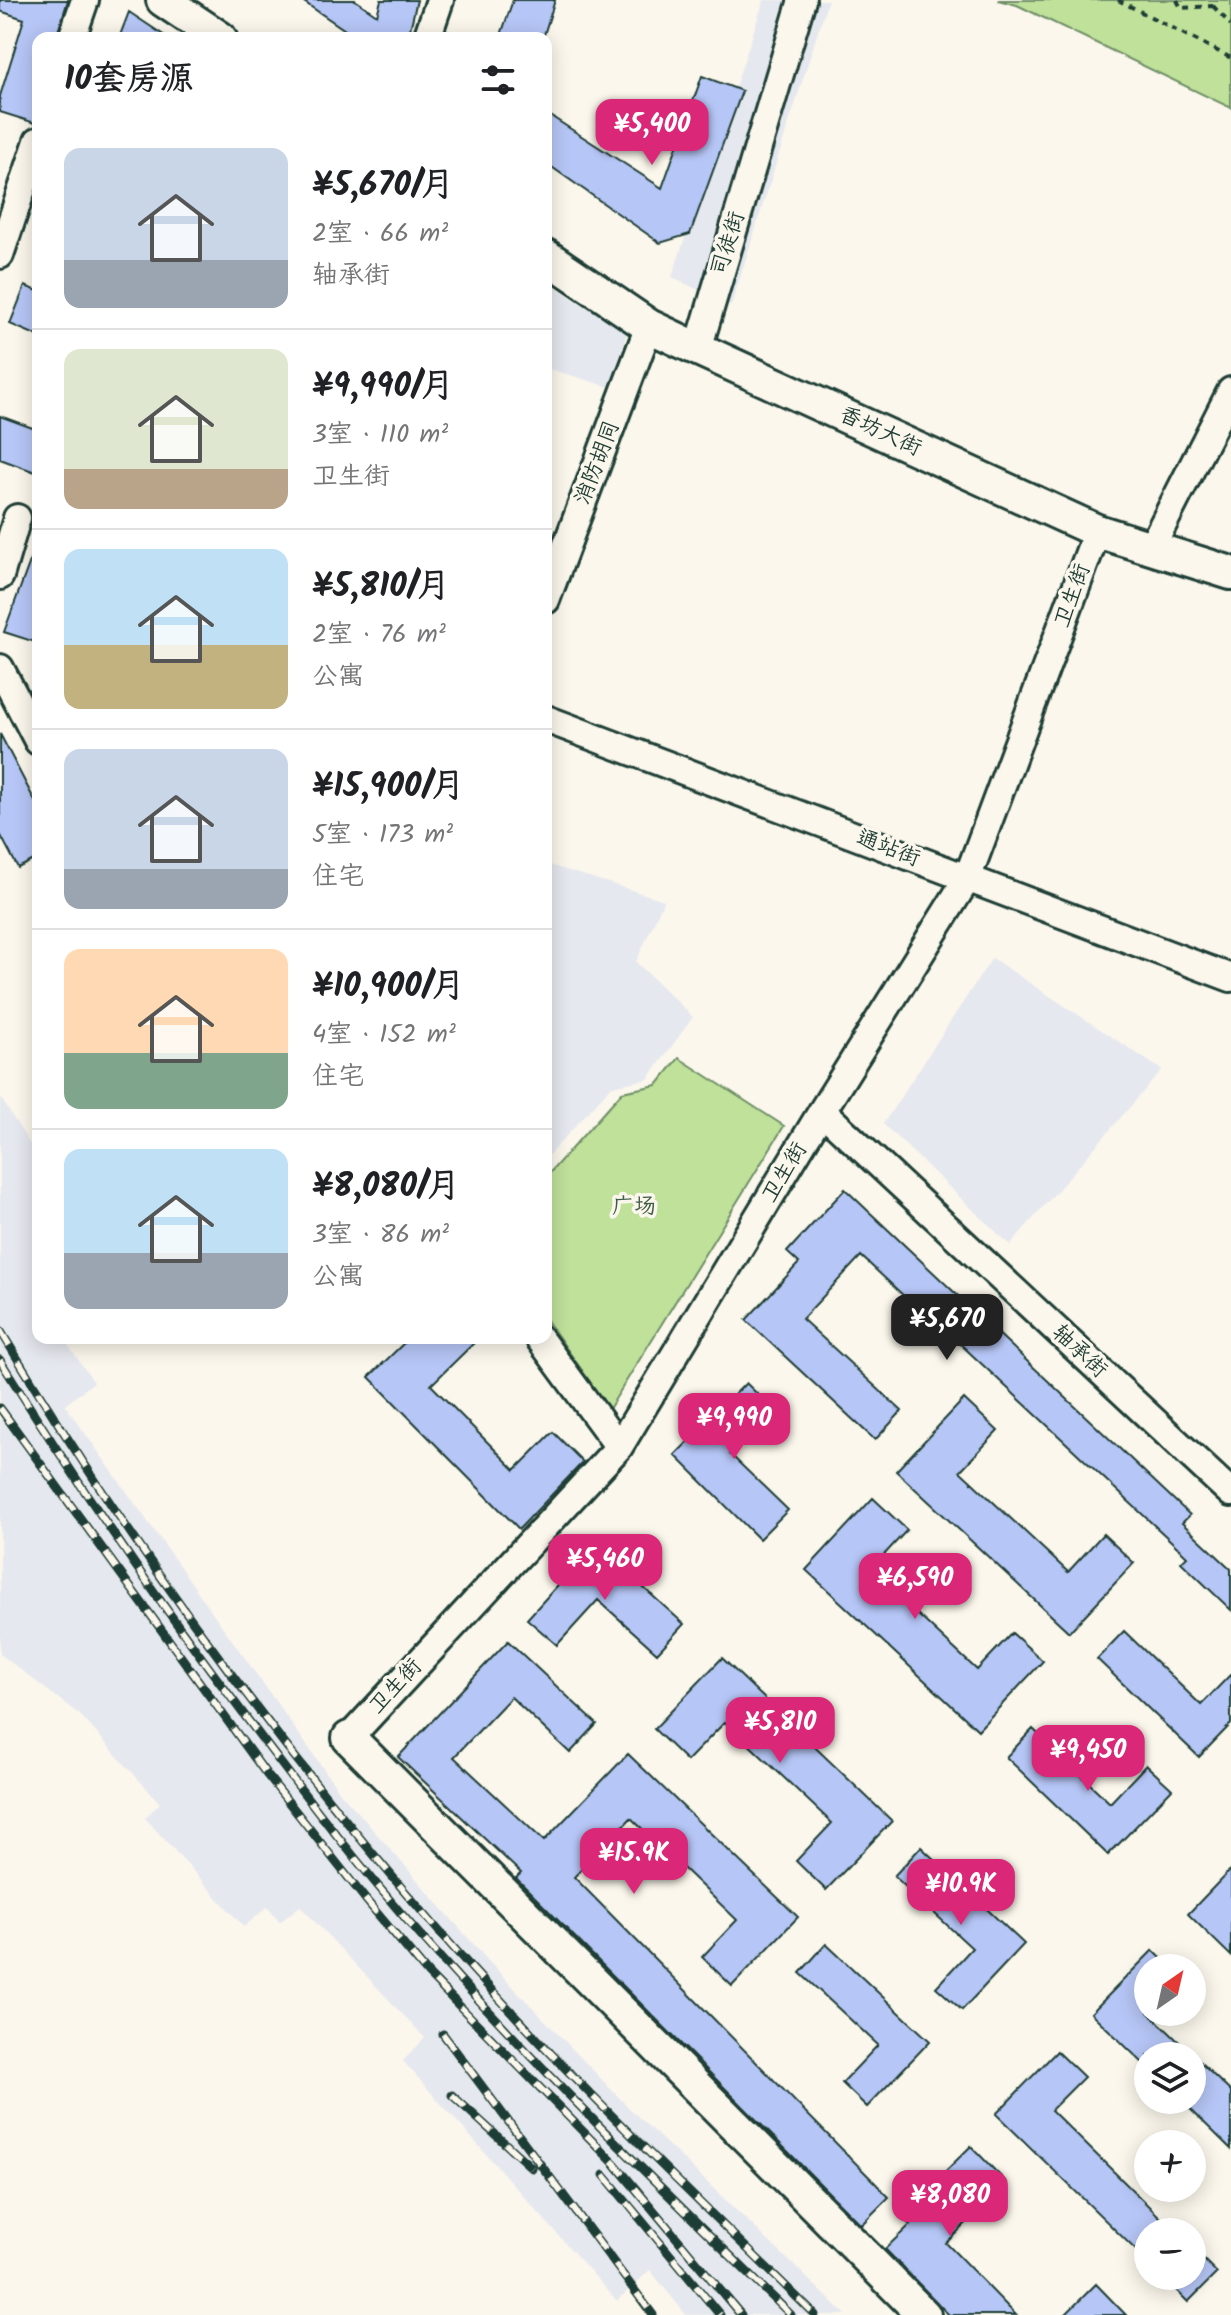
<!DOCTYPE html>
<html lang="zh">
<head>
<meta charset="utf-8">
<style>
  body { margin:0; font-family:Kalam,"LXGW WenKai TC",sans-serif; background:#f6f6f6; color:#202124; height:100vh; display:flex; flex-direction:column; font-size:30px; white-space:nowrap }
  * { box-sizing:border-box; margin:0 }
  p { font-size:26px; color:#757577 }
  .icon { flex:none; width:44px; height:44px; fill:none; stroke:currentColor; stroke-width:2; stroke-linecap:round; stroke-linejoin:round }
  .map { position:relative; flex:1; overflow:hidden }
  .panel { position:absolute; left:32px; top:32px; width:520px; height:1312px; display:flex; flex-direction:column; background:#fff; border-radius:16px; box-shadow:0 4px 20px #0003 }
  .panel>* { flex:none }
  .needle { width:52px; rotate:34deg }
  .buttons { position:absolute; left:1134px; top:1954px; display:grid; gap:16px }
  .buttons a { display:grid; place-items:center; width:72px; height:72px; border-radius:50%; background:#fff; box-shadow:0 4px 20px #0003; font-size:40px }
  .price { position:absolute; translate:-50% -68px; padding:0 18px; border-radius:16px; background:#db2777; color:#fff; font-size:26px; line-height:52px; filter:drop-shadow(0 2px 4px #0008) }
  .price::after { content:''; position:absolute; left:50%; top:48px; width:24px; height:18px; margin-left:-12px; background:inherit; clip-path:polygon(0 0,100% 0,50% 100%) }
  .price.on { background:#222; color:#fff }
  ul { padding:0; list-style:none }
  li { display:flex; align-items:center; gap:24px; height:200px; padding:0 32px }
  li+li { border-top:2px solid #e0e0e0 }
  li span { display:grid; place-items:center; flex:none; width:224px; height:160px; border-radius:16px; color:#555 }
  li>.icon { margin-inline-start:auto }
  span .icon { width:96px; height:96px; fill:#fffc; stroke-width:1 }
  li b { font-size:34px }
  h2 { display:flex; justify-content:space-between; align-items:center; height:96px; padding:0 32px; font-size:34px }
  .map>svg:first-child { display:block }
  .built { fill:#e6e8ef }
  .green { fill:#bfe19a; stroke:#6f8f67; stroke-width:2 }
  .building { fill:#b6c6f6; stroke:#1f3d34; stroke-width:2 }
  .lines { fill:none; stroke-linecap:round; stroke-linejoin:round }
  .minor-casing { stroke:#1f3d34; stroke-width:32 }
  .major-casing { stroke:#1f3d34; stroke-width:38 }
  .path { stroke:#1f3d34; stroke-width:4; stroke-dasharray:6 6; stroke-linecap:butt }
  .minor { stroke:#fbf7ec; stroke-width:26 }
  .major { stroke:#fbf7ec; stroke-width:32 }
  .rail-casing { stroke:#1f3d34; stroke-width:9 }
  .rail { stroke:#fbf7ec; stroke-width:6; stroke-dasharray:18; stroke-linecap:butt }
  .labels { text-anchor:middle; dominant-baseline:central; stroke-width:7; stroke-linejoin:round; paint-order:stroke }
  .street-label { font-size:22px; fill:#1f3d34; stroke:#fbf7ec }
  .park-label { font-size:22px; fill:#3f5e48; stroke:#fbf7ec }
</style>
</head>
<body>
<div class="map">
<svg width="1231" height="2315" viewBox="0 0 1231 2315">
  <rect width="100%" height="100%" fill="#fbf7ec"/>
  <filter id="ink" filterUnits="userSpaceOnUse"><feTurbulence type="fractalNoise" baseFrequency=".0125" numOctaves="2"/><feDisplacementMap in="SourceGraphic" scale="16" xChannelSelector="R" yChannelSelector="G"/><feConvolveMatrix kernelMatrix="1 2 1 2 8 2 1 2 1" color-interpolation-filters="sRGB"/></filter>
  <g filter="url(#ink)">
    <!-- built -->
    <path class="built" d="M 764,0 L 828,0 L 731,306 L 672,277 Z
      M 546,281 L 627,333 L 610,387 L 546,368 Z
      M 546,864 L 664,900 L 636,962 L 693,1017 L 648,1079 L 612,1086 L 546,1158 Z
      M 992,958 L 1162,1070 L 1010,1245 L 883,1124 Z
      M 0,1097 L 38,1157 L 38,1338 L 63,1338 L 94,1382 L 65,1405 L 340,1792 L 491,1964 L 629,2108 L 846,2315 L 686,2315 L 650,2270 L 617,2301 L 403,2061 L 425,2038 L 300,1906 L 280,1922 L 267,1907 L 244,1927 L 145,1818 L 160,1803 L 80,1715 L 0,1654 Z"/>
    <!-- green -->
    <path class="green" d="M 998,0 L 1231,0 L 1231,108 L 1017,5 Z
      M 679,1058 L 784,1126 L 609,1409 L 546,1319 L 546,1177 L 622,1092 L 657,1085 Z"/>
    <!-- building -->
    <path class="building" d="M 0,0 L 68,0 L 56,38 L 38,38 L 38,124 L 0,112 L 0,96 L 24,19 L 0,11 Z
      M 301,0 L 355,0 L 377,15 L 381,0 L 417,0 L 408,38 L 357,38 Z
      M 513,0 L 555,0 L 543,38 L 500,38 Z
      M 129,12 L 168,38 L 119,38 Z
      M 702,76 L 742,91 L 690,234 L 660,243 L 546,163 L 546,113 L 662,188 Z
      M 25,286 L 38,291 L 38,336 L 10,324 Z
      M 0,416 L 38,430 L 38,473 L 0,459 Z
      M 36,545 L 38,545 L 38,643 L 4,632 Z
      M 0,734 L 38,807 L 38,858 L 18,868 L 0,834 Z
      M 845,1189 L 1190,1515 L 1182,1523 L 1231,1569 L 1231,1610 L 1181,1562 L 1187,1556 L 955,1339 L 952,1341 L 861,1256 L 802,1319 L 902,1411 L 875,1440 L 746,1320 L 799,1263 L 787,1252 Z
      M 409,1338 L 479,1338 L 431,1385 L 515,1470 L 553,1432 L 583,1462 L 519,1529 L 369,1377 Z
      M 746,1383 L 774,1410 L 730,1454 L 788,1510 L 759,1539 L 675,1455 Z
      M 964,1399 L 998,1431 L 960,1471 L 1068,1572 L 1103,1534 L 1134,1563 L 1069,1632 L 896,1471 Z
      M 873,1498 L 907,1530 L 870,1570 L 977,1670 L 1012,1633 L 1043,1661 L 978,1730 L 806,1570 Z
      M 595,1544 L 684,1624 L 657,1653 L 598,1600 L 557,1645 L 527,1619 Z
      M 1124,1631 L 1201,1705 L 1231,1674 L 1231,1724 L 1199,1757 L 1097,1659 Z
      M 508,1641 L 597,1724 L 570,1753 L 511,1697 L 454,1757 L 544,1841 L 628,1754 L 798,1917 L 732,1986 L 702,1957 L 737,1920 L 631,1818 L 574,1877 L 889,2197 L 861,2225 L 516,1878 L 521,1873 L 398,1757 Z
      M 722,1658 L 892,1821 L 826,1890 L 796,1861 L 832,1823 L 725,1722 L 687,1761 L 654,1729 Z
      M 1033,1729 L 1110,1803 L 1146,1765 L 1172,1789 L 1108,1855 L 1006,1757 Z
      M 921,1847 L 1024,1944 L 962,2010 L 936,1987 L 972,1948 L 894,1876 Z
      M 1231,1869 L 1231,1956 L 1188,1914 Z
      M 826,1944 L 930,2041 L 867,2107 L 842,2083 L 878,2045 L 800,1973 Z
      M 1153,1950 L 1171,1968 L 1148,1968 L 1148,2012 L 1231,2092 L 1231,2149 L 1181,2100 L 1192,2100 L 1192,2056 L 1148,2056 L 1148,2068 L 1091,2013 Z
      M 1057,2051 L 1084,2077 L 1051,2110 L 1175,2232 L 1148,2232 L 1148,2262 L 996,2114 Z
      M 971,2146 L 1007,2183 L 946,2243 L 1016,2315 L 949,2315 L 885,2249 L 910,2225 L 901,2215 Z
      M 1192,2248 L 1217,2273 L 1188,2302 L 1162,2276 L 1192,2276 Z
      M 1096,2284 L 1126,2315 L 1065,2315 Z"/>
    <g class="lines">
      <defs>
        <path id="minor" d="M 72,38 L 85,0
          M 427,38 L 440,0
          M 0,255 L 38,141
          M 698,349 L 802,0
          M 1151,548 L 1231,391
          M 0,576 L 17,518
          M 546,600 L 649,326
          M 0,668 L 38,741
          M 546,719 L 1231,978
          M 822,1111 L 1231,1493
          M 539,1338 L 619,1447
          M 349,1738 L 619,1447 L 822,1111 L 967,879 L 1097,531"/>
        <path id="major" d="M 163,0 L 220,38
          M 546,256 L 649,326 L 698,349 L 1097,531 L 1231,573
          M 349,1738 L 924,2315"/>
      </defs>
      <!-- minor casing -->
      <use href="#minor" class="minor-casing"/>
      <!-- major casing -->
      <use href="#major" class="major-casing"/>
      <!-- path -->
      <path class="path" d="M 1118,0 L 1231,58
        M 1177,0 L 1181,8 L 1213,6 L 1217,0
        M 1213,6 L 1231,25"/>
      <!-- minor -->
      <use href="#minor" class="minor"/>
      <!-- major -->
      <use href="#major" class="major"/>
      <defs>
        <path id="rail" d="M 0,1330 C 126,1539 272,1739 432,1923 C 551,2062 685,2187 815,2315
          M 0,1360 C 77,1484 160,1604 248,1720 C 303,1793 359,1866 420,1935 C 537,2068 664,2191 791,2315
          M 0,1408 L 267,1775 L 366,1900 L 428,1974 L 615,2164 L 741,2315
          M 443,2034 L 653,2315
          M 452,2095 L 532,2168
          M 604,2175 L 720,2315"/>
      </defs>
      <!-- rail casing -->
      <use href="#rail" class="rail-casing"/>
      <!-- rail -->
      <use href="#rail" class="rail"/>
    </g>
  </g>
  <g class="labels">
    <!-- street labels -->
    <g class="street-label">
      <text transform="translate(729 244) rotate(-73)">司徒街</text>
      <text transform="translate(880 432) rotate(25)">香坊大街</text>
      <text transform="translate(598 463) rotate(-69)">消防胡同</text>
      <text transform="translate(1073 596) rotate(-70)">卫生街</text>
      <text transform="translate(888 849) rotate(21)">通站街</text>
      <text transform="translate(785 1173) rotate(-59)">卫生街</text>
      <text transform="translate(1079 1352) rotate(43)">轴承街</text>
      <text transform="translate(396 1687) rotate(-47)">卫生街</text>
    </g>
    <!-- park labels -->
    <g class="park-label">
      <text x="634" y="1207">广场</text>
    </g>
  </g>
</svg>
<div class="buttons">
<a><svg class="needle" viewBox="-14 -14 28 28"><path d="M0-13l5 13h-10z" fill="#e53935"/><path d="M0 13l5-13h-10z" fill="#757577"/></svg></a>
<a><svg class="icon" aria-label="layers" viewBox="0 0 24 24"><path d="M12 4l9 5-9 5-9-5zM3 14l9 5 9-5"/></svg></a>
<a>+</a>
<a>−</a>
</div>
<b class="price" style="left:652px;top:167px">¥5,400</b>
<b class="price on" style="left:947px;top:1362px">¥5,670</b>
<b class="price" style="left:734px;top:1461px">¥9,990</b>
<b class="price" style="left:605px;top:1602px">¥5,460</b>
<b class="price" style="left:915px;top:1621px">¥6,590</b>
<b class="price" style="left:780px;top:1765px">¥5,810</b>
<b class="price" style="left:1088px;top:1793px">¥9,450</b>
<b class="price" style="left:634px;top:1896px">¥15.9K</b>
<b class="price" style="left:961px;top:1927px">¥10.9K</b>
<b class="price" style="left:950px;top:2238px">¥8,080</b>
<section class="panel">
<h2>10套房源<svg class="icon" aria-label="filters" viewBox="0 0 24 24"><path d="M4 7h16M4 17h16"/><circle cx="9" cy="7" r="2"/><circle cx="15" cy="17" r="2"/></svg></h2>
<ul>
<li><span style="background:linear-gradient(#c9d6e8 70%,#9aa5b1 0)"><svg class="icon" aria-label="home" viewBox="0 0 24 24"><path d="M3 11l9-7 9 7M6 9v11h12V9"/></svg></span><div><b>¥5,670/月</b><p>2室 · 66 m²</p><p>轴承街</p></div></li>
<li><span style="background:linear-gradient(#dfe7d0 75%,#b9a48a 0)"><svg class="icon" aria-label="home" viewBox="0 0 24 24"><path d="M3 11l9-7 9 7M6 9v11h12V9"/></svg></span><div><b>¥9,990/月</b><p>3室 · 110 m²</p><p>卫生街</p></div></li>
<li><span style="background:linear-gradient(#bfe0f5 60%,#c2b280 0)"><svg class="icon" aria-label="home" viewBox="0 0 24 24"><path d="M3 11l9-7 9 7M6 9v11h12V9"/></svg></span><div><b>¥5,810/月</b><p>2室 · 76 m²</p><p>公寓</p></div></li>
<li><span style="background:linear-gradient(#c9d6e8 75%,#9aa5b1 0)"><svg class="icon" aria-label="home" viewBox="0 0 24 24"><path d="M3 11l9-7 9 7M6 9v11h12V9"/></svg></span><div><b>¥15,900/月</b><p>5室 · 173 m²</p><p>住宅</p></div></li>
<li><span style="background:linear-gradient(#ffd9b3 65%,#7fa58c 0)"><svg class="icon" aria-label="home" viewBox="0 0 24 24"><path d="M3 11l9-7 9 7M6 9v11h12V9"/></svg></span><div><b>¥10,900/月</b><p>4室 · 152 m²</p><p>住宅</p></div></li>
<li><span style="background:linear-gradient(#bfe0f5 65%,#9aa5b1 0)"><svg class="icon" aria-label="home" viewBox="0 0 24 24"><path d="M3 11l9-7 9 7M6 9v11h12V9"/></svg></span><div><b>¥8,080/月</b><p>3室 · 86 m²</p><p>公寓</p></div></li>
</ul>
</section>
</div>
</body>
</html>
